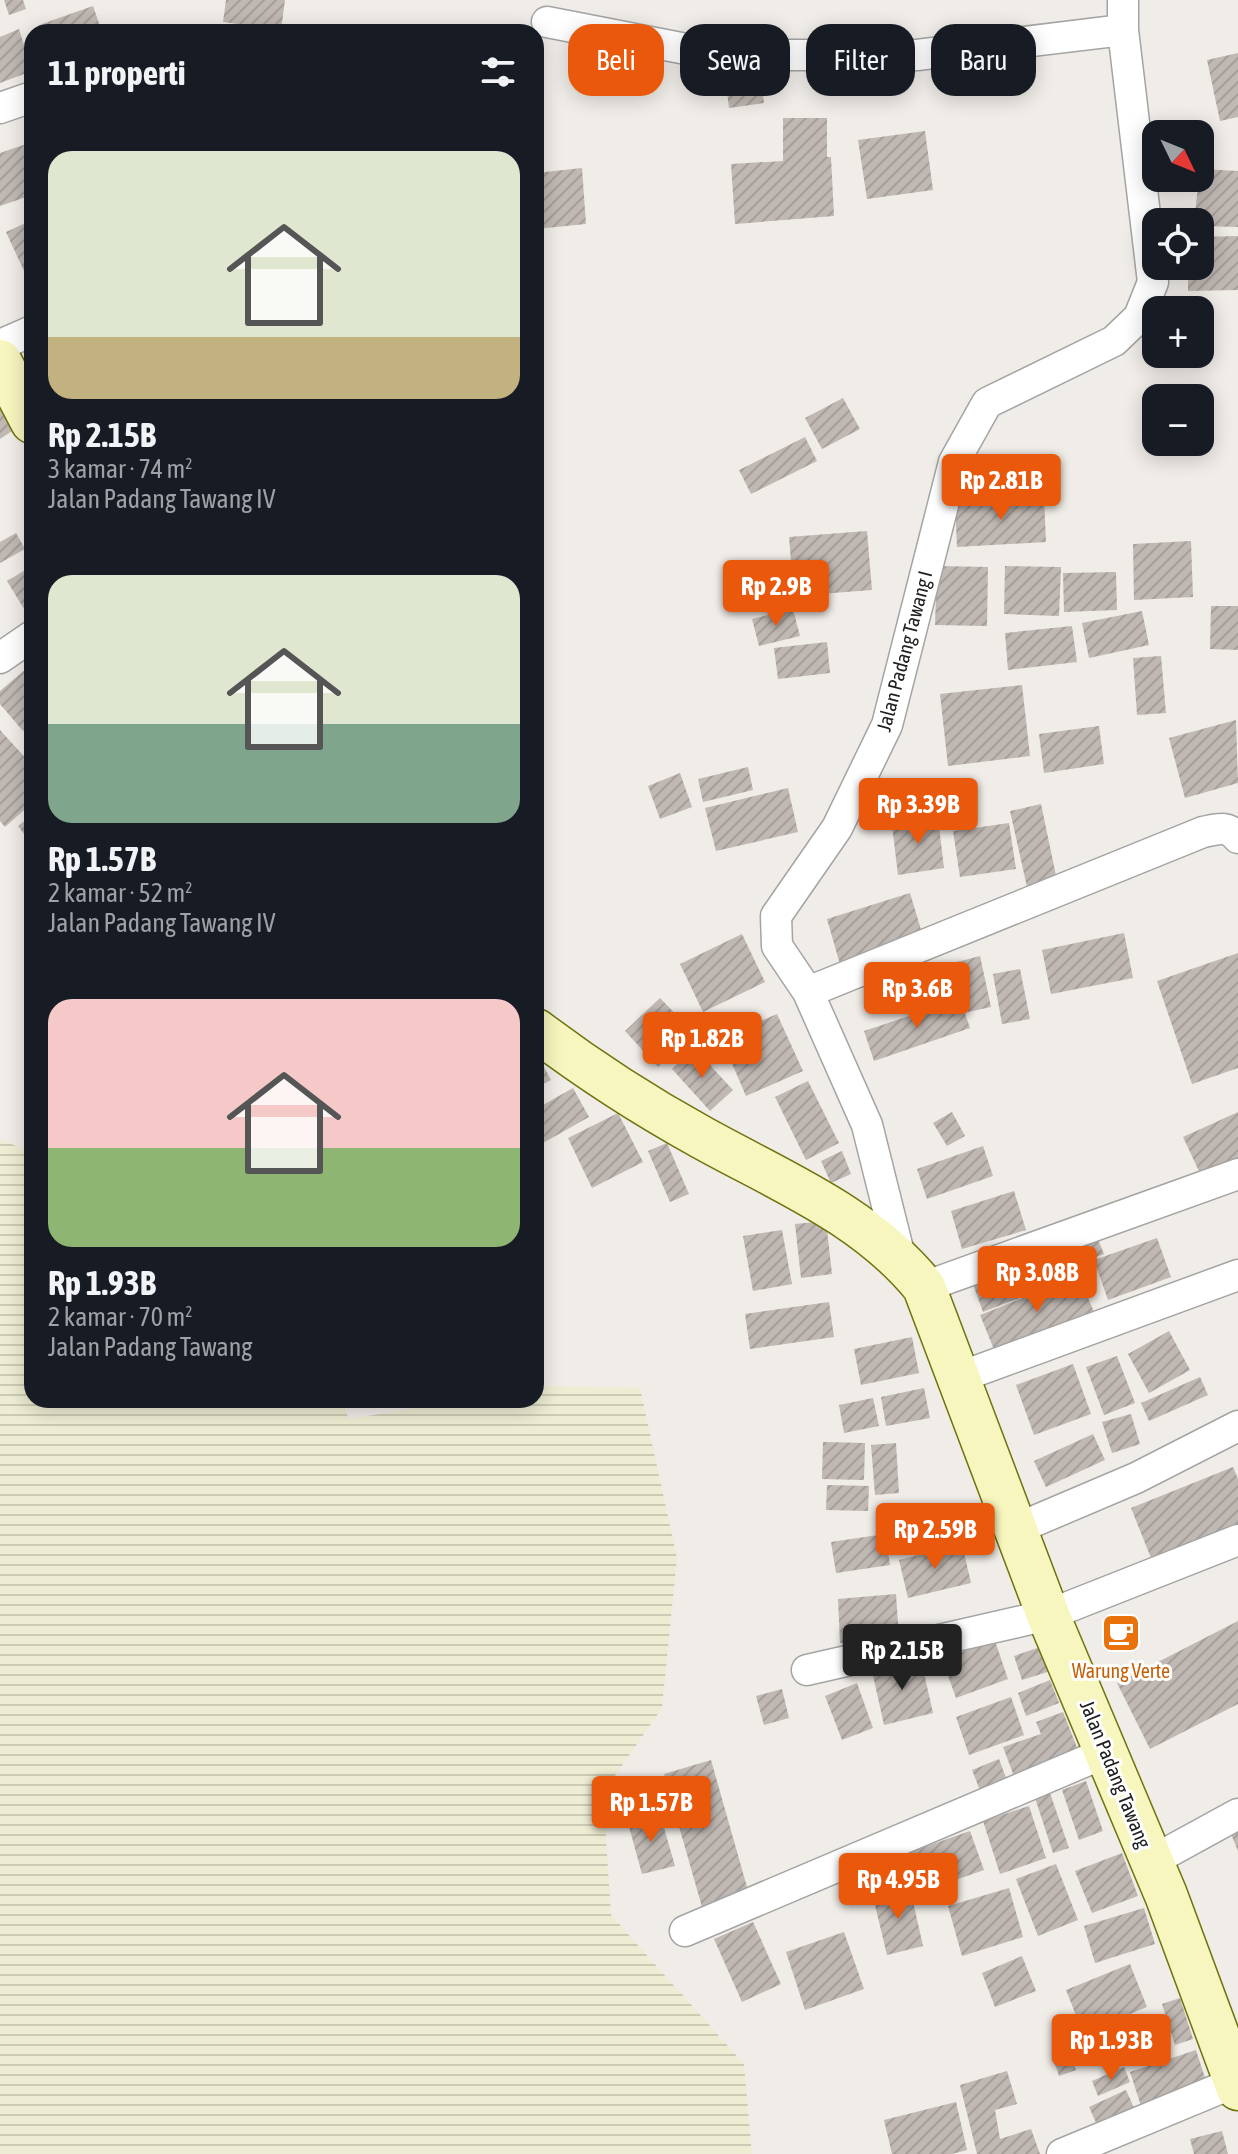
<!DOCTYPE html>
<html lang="id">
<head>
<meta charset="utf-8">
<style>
  body { margin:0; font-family:"Asap Condensed",sans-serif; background:#242831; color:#f1f3f6; height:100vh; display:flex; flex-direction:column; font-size:30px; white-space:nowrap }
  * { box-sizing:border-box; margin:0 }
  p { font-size:26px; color:#9ea1a6 }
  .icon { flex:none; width:44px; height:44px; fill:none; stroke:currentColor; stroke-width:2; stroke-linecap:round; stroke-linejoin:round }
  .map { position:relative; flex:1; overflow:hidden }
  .sheet { position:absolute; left:24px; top:24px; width:520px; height:1384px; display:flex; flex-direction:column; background:#171b24; border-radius:24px; box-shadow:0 4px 20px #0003 }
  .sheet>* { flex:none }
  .top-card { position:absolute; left:568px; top:24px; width:550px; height:72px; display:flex; gap:16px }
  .needle { width:52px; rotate:133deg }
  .fabs { position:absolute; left:1142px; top:120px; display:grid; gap:16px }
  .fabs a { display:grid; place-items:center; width:72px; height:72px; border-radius:16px; background:#171b24; box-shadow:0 4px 20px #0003; font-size:40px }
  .price { position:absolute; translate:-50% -68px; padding:0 18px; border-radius:8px; background:#ea580c; color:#fff; font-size:26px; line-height:52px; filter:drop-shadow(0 2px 4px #0008) }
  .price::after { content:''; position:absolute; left:50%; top:48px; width:24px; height:18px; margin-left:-12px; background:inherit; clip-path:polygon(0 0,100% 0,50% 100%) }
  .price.on { background:#222; color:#fff }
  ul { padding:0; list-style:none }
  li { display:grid; align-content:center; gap:16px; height:424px; padding:0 24px }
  li span { display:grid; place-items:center; height:248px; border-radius:24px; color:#555 }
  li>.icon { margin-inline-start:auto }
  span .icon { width:144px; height:144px; fill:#fffc; stroke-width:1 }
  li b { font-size:34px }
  h2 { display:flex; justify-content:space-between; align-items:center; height:96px; padding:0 24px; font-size:34px }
  .tag { padding:0 28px; border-radius:24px; background:#171b24; box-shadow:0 4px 20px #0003; font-size:28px; line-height:72px }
  .tag.on { background:#ea580c; color:#fff }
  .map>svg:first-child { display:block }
  .farmland { fill:url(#farmland-rules) }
  .building { fill:url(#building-hatch) }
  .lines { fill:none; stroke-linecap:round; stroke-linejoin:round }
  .street-casing { stroke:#a4a4a4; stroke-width:33 }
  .secondary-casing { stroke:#6e730b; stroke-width:45 }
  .street { stroke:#fff; stroke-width:30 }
  .secondary { stroke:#f7f6be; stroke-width:42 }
  .labels { text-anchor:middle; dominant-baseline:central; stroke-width:6; stroke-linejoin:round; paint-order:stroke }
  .street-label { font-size:20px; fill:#202020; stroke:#fff }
  .food-label { font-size:20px; fill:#c56008; stroke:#fff }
</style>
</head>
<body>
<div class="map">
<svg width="1238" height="2154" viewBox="0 0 1238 2154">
  <defs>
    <pattern id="farmland-rules" width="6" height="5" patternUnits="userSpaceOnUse" patternTransform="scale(2)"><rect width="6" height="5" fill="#ededd3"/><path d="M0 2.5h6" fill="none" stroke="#cbcbb5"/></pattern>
    <pattern id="building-hatch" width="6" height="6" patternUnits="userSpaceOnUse" patternTransform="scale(2)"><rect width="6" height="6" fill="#c0b8b3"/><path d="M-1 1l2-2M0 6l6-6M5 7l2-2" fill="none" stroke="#a59e9a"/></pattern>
  </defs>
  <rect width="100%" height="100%" fill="#f0ece7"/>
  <!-- farmland -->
  <path class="farmland" d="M 0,1139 L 32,1153 L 32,1400 L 341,1400 L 349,1419 L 464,1400 L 536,1400 L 536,1388 L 548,1386 L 640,1388 L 677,1558 L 662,1708 L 603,1793 L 611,1915 L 744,2064 L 752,2154 L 0,2154 Z"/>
  <!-- building -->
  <path class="building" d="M 4,0 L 23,0 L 26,9 L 9,15 Z
    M 226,0 L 285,0 L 281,30 L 223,22 Z
    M 93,6 L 102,32 L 41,32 L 39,25 Z
    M 19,29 L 32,71 L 0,83 L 0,37 Z
    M 1238,53 L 1238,117 L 1220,121 L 1207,60 Z
    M 759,63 L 764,103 L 729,108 L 724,68 Z
    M 783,118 L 827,118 L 827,157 L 831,157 L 834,216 L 735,224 L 731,164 L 783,161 Z
    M 925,131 L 933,190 L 867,199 L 858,140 Z
    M 32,142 L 32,195 L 0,206 L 0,153 Z
    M 582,168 L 586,224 L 536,229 L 536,173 Z
    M 1200,169 L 1238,171 L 1238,227 L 1200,226 L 1200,222 L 1194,222 Z
    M 32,220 L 32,283 L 30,284 L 6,232 Z
    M 1238,236 L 1238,290 L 1188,291 L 1188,266 L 1200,266 L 1200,237 Z
    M 843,398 L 860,429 L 822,449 L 805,418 Z
    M 0,399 L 18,427 L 0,439 Z
    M 805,437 L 817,461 L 751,494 L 739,470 Z
    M 1044,497 L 1046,542 L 957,547 L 955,503 Z
    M 32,514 L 32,534 L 24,518 Z
    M 867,531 L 872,590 L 794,596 L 789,537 Z
    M 16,533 L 25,549 L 0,563 L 0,542 Z
    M 1191,541 L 1193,597 L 1134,600 L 1133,544 Z
    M 32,566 L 32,622 L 7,581 Z
    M 937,566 L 988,567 L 987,626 L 935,625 Z
    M 1005,566 L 1061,567 L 1059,616 L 1004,614 Z
    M 1116,572 L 1117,610 L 1064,612 L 1063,573 Z
    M 1211,606 L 1238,606 L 1238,650 L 1210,649 Z
    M 793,609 L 800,636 L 759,646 L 752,619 Z
    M 1142,611 L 1149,645 L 1089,658 L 1082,623 Z
    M 1072,626 L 1077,662 L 1008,670 L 1005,633 Z
    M 827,642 L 830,673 L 778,679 L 774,648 Z
    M 1161,656 L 1166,713 L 1137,715 L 1133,658 Z
    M 27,668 L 32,674 L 32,724 L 23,731 L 0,704 L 0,691 Z
    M 1022,685 L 1030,756 L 948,766 L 940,694 Z
    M 1236,720 L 1238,783 L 1185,798 L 1169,738 Z
    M 1099,726 L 1104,764 L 1044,773 L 1039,734 Z
    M 0,730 L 32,765 L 32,803 L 5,827 L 0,821 Z
    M 748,767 L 753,790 L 703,802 L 698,779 Z
    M 680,773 L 692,807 L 660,819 L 648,786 Z
    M 788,788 L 798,832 L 716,851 L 705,808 Z
    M 1041,804 L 1059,890 L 1029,896 L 1010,811 Z
    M 32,815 L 32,845 L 18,826 Z
    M 938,818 L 944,868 L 898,875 L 892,825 Z
    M 1009,823 L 1016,869 L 960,877 L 953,831 Z
    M 910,893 L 925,943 L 841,968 L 827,919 Z
    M 1124,933 L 1133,978 L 1051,994 L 1042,950 Z
    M 742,934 L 765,982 L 703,1012 L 680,964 Z
    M 1238,953 L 1238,1068 L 1192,1084 L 1157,981 Z
    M 980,956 L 991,1007 L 968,1012 L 957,962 Z
    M 1020,969 L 1030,1019 L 1002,1024 L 993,974 Z
    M 660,998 L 694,1033 L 658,1067 L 625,1031 Z
    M 960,999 L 970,1028 L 874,1061 L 864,1031 Z
    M 777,1014 L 803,1071 L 746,1096 L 721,1038 Z
    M 694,1048 L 733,1090 L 710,1111 L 672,1069 Z
    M 536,1052 L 551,1080 L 536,1088 Z
    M 808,1081 L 839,1143 L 806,1160 L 775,1097 Z
    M 573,1088 L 589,1117 L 543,1143 L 536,1131 L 536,1109 Z
    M 952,1112 L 965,1136 L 947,1146 L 933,1123 Z
    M 1238,1112 L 1238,1166 L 1204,1182 L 1183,1137 Z
    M 618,1113 L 643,1162 L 592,1188 L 568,1138 Z
    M 667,1143 L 689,1194 L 670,1202 L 648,1151 Z
    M 983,1146 L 993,1176 L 927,1199 L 917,1169 Z
    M 842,1151 L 851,1174 L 831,1183 L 821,1161 Z
    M 1014,1191 L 1026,1230 L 962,1249 L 951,1211 Z
    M 826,1221 L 832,1274 L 801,1278 L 795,1224 Z
    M 782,1230 L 792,1284 L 753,1291 L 743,1236 Z
    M 1094,1230 L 1104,1254 L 1039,1279 L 1030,1255 Z
    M 1157,1238 L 1171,1277 L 1108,1300 L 1094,1260 Z
    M 1024,1256 L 1037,1291 L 983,1312 L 970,1276 Z
    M 1079,1276 L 1094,1312 L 995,1352 L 980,1315 Z
    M 829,1302 L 834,1337 L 750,1349 L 745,1314 Z
    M 1169,1331 L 1190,1370 L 1149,1393 L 1128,1354 Z
    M 912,1337 L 919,1373 L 861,1385 L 854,1349 Z
    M 1117,1356 L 1135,1403 L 1104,1415 L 1086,1367 Z
    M 1073,1364 L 1091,1414 L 1034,1435 L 1016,1385 Z
    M 1200,1377 L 1208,1395 L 1149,1421 L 1141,1403 Z
    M 924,1388 L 930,1418 L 886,1426 L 881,1397 Z
    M 873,1398 L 879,1426 L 844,1433 L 839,1405 Z
    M 1131,1414 L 1140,1444 L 1112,1453 L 1102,1422 Z
    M 1093,1434 L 1105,1460 L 1046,1487 L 1034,1461 Z
    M 823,1442 L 865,1443 L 864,1480 L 822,1479 Z
    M 896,1443 L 899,1493 L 875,1495 L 871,1445 Z
    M 1233,1467 L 1238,1479 L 1238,1527 L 1153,1563 L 1131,1508 Z
    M 827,1485 L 869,1486 L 868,1511 L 826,1510 Z
    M 885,1534 L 890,1565 L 836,1573 L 831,1542 Z
    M 962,1544 L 971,1583 L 908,1598 L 899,1560 Z
    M 896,1594 L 899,1639 L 840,1643 L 838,1599 Z
    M 1238,1621 L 1238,1704 L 1150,1749 L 1117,1683 Z
    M 995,1641 L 1008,1679 L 956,1698 L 942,1659 Z
    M 1046,1645 L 1054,1670 L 1022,1680 L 1014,1656 Z
    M 921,1660 L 933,1713 L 884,1725 L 872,1671 Z
    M 1050,1680 L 1059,1703 L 1026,1716 L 1018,1693 Z
    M 857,1683 L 873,1728 L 842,1740 L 825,1696 Z
    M 782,1689 L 789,1718 L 764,1725 L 756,1696 Z
    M 1011,1697 L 1024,1735 L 969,1755 L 956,1717 Z
    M 1063,1712 L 1080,1755 L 1015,1779 L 1003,1747 L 1041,1734 L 1036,1722 Z
    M 999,1759 L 1008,1783 L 981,1793 L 972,1770 Z
    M 711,1760 L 749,1894 L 702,1907 L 664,1774 Z
    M 1086,1781 L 1103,1831 L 1079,1840 L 1062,1790 Z
    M 1050,1793 L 1069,1848 L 1053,1853 L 1035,1798 Z
    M 1029,1806 L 1046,1858 L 1000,1874 L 983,1821 Z
    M 660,1814 L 675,1866 L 642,1874 L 628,1823 Z
    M 970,1831 L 984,1870 L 924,1891 L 910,1852 Z
    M 1238,1832 L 1238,1851 L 1231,1834 Z
    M 1122,1853 L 1138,1896 L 1092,1913 L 1075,1871 Z
    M 1056,1864 L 1078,1920 L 1038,1936 L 1016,1879 Z
    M 910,1888 L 923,1946 L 887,1955 L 873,1897 Z
    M 1009,1888 L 1023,1937 L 962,1956 L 948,1906 Z
    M 1144,1908 L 1155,1944 L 1095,1963 L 1084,1926 Z
    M 753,1922 L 781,1984 L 742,2002 L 714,1939 Z
    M 844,1932 L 864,1989 L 805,2010 L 786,1952 Z
    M 1022,1956 L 1036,1991 L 995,2007 L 982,1973 Z
    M 1130,1964 L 1147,2007 L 1083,2033 L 1066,1990 Z
    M 1180,1998 L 1193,2039 L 1175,2045 L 1162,2004 Z
    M 1155,2018 L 1165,2047 L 1117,2064 L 1106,2036 Z
    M 1069,2050 L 1076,2070 L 1059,2076 L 1052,2055 Z
    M 1196,2050 L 1207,2084 L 1141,2106 L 1130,2072 Z
    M 1124,2067 L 1130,2082 L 1098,2096 L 1092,2081 Z
    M 1007,2071 L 1017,2104 L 995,2110 L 1000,2139 L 1031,2129 L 1040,2154 L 977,2154 L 960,2085 Z
    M 1126,2090 L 1135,2110 L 1098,2127 L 1089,2107 Z
    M 956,2102 L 967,2150 L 952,2154 L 892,2154 L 884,2120 Z
    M 1222,2131 L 1228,2154 L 1194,2154 L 1190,2139 Z"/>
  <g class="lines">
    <defs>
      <path id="street" d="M 547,22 L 717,55 L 917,55 L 1123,30
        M 0,108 L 32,97
        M 0,345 L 32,331
        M 0,658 L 32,636
        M 808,992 L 1203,832 C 1218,829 1228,825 1238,838
        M 900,1257 L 867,1125 L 808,992 L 777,946 L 776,916 L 837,828 L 887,725 L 954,462 L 987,403 L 1114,341 L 1139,317 L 1153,282 L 1123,30 L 1123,0
        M 924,1287 L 1238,1174
        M 960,1377 L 1238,1275
        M 1016,1529 L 1136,1478 L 1238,1426
        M 807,1670 L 1048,1615 L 1238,1540
        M 1152,1861 L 1238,1814
        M 685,1931 L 1107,1752
        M 1062,2154 L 1238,2081"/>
      <path id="secondary" d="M 0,361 L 32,422
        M 536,1030 C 589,1070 643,1105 701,1137 C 780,1181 866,1215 924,1287 L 1048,1615 L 1166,1895 L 1238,2089"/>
    </defs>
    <!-- street casing -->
    <use href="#street" class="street-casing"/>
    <!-- secondary casing -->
    <use href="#secondary" class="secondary-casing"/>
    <!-- street -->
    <use href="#street" class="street"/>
    <!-- secondary -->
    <use href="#secondary" class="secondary"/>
  </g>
  <!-- icons -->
  <defs>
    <symbol id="cafe-square" viewBox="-11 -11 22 22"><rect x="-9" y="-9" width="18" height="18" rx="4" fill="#e8710a" stroke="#fff"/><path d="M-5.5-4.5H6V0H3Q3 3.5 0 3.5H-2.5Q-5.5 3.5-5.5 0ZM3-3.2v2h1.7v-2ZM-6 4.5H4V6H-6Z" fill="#fff"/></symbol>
  </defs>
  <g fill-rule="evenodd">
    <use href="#cafe-square" x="1099" y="1611" width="44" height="44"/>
  </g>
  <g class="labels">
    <!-- street labels -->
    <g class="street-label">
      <text transform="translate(904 651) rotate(-75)">Jalan Padang Tawang I</text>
      <text transform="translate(1116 1774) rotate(68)">Jalan Padang Tawang</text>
    </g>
    <!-- food labels -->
    <g class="food-label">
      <text x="1121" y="1670">Warung Verte</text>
    </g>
  </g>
</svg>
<div class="fabs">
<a><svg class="needle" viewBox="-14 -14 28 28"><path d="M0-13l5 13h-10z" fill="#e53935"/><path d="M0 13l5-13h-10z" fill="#9ea1a6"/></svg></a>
<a><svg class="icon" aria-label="locate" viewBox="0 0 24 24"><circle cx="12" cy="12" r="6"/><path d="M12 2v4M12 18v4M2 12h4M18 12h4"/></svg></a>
<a>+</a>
<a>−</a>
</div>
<b class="price" style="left:1001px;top:522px">Rp 2.81B</b>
<b class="price" style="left:776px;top:628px">Rp 2.9B</b>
<b class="price" style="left:918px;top:846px">Rp 3.39B</b>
<b class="price" style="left:917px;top:1030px">Rp 3.6B</b>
<b class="price" style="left:702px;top:1080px">Rp 1.82B</b>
<b class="price" style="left:1037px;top:1314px">Rp 3.08B</b>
<b class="price" style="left:935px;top:1571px">Rp 2.59B</b>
<b class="price on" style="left:902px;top:1692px">Rp 2.15B</b>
<b class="price" style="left:651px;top:1844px">Rp 1.57B</b>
<b class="price" style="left:898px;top:1921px">Rp 4.95B</b>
<b class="price" style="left:1111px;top:2082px">Rp 1.93B</b>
<div class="top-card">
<a class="tag on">Beli</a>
<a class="tag">Sewa</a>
<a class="tag">Filter</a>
<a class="tag">Baru</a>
</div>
<section class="sheet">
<h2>11 properti<svg class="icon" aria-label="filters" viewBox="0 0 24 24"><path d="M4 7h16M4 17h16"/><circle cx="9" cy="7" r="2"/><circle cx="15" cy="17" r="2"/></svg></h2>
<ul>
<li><span style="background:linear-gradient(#dfe7d0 75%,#c2b280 0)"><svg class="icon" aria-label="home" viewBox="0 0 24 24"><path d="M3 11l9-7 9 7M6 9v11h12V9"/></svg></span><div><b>Rp 2.15B</b><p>3 kamar · 74 m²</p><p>Jalan Padang Tawang IV</p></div></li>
<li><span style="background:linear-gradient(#dfe7d0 60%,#7fa58c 0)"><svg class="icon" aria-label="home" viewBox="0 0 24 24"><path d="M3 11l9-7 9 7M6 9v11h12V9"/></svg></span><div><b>Rp 1.57B</b><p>2 kamar · 52 m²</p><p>Jalan Padang Tawang IV</p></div></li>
<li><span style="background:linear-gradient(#f6c9c9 60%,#8fb573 0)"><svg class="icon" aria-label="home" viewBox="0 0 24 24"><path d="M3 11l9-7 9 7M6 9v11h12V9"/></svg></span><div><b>Rp 1.93B</b><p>2 kamar · 70 m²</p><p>Jalan Padang Tawang</p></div></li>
</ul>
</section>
</div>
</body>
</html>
